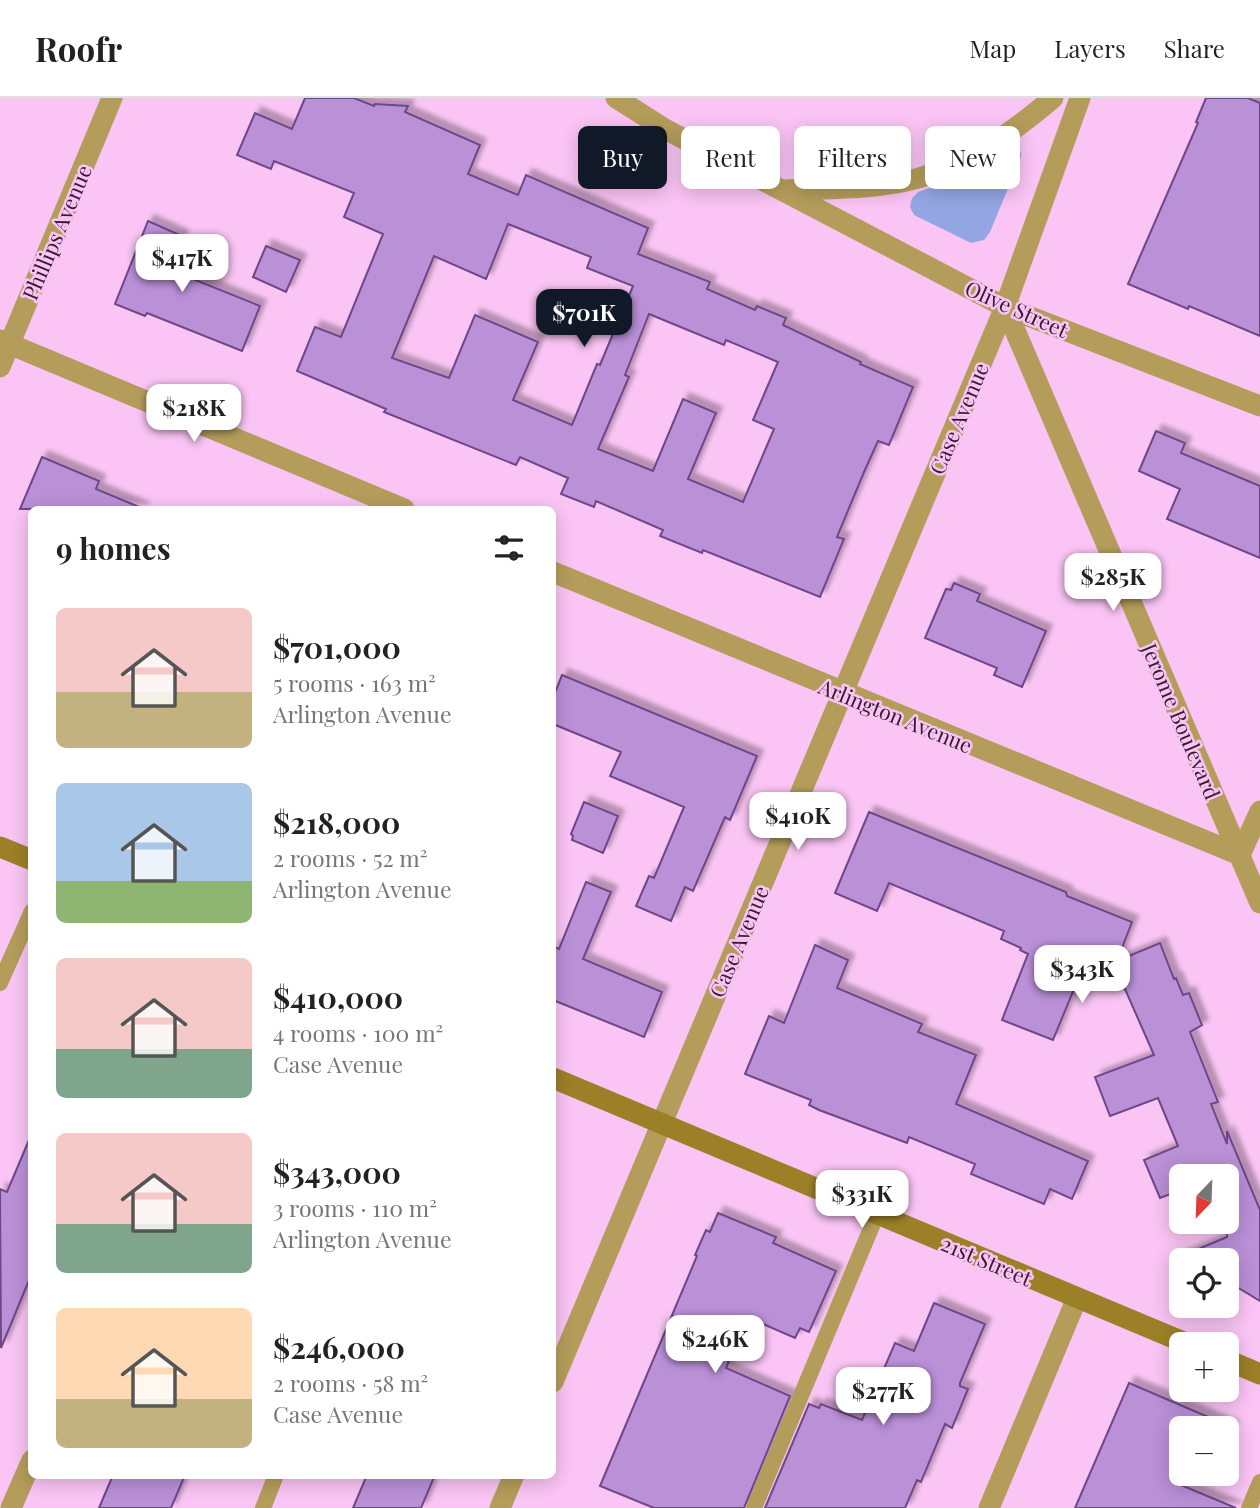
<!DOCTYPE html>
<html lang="en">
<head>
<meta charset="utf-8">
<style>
  body { margin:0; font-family:"Playfair Display",serif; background:#f2f2f2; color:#222; height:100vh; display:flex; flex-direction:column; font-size:26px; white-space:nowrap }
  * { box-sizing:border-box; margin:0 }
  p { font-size:23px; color:#767676 }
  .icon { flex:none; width:38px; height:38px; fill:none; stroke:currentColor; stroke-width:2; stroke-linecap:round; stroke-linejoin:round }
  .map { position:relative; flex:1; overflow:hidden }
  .panel { position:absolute; left:28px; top:408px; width:528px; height:973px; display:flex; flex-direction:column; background:#fff; border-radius:10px; box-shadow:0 4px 18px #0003 }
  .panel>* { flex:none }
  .banner { position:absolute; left:578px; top:28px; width:578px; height:63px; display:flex; gap:14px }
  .needle { width:46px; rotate:203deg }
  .fabs { position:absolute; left:1169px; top:1066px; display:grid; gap:14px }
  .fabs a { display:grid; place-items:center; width:70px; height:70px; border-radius:10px; background:#fff; box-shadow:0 4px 18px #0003; font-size:35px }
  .price { position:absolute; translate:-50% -60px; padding:0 16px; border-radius:14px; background:#fff; color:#222; font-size:23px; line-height:46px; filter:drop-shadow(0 2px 4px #0008) }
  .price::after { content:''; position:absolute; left:50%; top:42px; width:21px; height:16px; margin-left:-10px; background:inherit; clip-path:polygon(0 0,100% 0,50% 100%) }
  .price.current { background:#111827; color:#fff }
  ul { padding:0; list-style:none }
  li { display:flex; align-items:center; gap:21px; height:175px; padding:0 28px }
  li span { display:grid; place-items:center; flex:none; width:196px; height:140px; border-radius:10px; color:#555 }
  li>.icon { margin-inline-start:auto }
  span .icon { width:84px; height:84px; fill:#fffc; stroke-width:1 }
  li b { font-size:30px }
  h2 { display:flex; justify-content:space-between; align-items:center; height:84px; padding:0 28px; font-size:30px }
  .pill { padding:0 24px; border-radius:10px; background:#fff; box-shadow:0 4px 18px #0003; font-size:24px; line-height:63px }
  .pill.current { background:#111827; color:#fff }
  header { display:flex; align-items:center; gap:42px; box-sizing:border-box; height:98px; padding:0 35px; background:#fff; border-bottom:2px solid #e0e0e0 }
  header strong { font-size:33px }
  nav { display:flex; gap:38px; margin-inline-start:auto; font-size:24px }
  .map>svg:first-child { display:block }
  .grass { fill:#93a6e3 }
  .building { fill:#ba90d7; stroke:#6e4788; stroke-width:2; fill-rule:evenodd; filter:url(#shadow) }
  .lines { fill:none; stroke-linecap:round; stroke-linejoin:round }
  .lane { stroke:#b49d5b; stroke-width:16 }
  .street { stroke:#b49d5b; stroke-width:21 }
  .secondary { stroke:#9c8028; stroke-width:21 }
  .labels { text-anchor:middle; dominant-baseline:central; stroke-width:5; stroke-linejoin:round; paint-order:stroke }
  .street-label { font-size:21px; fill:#351c33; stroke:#fac4f4 }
</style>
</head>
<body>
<header>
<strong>Roofr</strong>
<nav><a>Map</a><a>Layers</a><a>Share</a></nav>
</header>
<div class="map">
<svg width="1260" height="1410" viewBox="0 0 1260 1410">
  <defs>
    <filter id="shadow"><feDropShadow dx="6" dy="-6" stdDeviation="2" flood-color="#0004"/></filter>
  </defs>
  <rect width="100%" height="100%" fill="#fac4f4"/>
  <!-- grass -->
  <path class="grass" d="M 1017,50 L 1021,54 L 1021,59 L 990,134 L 984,142 L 971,145 L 914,117 L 910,109 L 912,100 L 918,94 L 980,72 Z"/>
  <!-- building -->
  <path class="building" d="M 305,0 L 354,0 L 374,8 L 375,6 L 408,8 L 405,14 L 480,47 L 468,76 L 518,97 L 526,77 L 648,130 L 638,156 L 710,184 L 707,191 L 755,212 L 757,208 L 786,220 L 783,227 L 861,264 L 860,266 L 913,289 L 889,347 L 878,343 L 864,374 L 837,439 L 844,441 L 820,499 L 703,452 L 702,455 L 660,438 L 663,432 L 596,403 L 594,409 L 561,396 L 568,380 L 520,359 L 516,367 L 384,314 L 386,311 L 297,273 L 315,229 L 341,239 L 383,136 L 344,119 L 354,95 L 274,63 L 271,71 L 237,57 L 255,15 L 292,31 ZM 508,126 L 591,159 L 587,170 L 633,188 L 600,267 L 597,266 L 572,327 L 513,302 L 538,244 L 475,217 L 449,280 L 392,260 L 434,158 L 486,181 ZM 649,216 L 724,247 L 726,242 L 778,264 L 753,322 L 774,331 L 743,404 L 688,381 L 716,315 L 683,301 L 653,373 L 598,351 L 629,279 L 625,277 Z
    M 1206,0 L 1248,0 L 1260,5 L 1260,238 L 1189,208 L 1188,211 L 1128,186 L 1198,25 L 1196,24 Z
    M 148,123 L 182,138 L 168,171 L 260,208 L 242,253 L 147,215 L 145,218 L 115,206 Z
    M 266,148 L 300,162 L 286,194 L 253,179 Z
    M 1156,333 L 1185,345 L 1181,355 L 1260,388 L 1260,460 L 1167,421 L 1180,391 L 1139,373 Z
    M 42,359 L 99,383 L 96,391 L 144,411 L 20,411 Z
    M 954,485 L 980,496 L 977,503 L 1046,533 L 1022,589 L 994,577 L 997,570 L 925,540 L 946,491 L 951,492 Z
    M 562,577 L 757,658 L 730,722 L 725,719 L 693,793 L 685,789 L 671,823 L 636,808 L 649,778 L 654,780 L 684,709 L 610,678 L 621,654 L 553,626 L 553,600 Z
    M 584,704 L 618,718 L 603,755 L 572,742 L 573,738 L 571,736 Z
    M 869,714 L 1066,794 L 1067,798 L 1132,824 L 1117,863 L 1160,845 L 1174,881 L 1176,880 L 1183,897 L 1189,895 L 1202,927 L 1190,934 L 1218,1004 L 1211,1006 L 1227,1046 L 1227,1033 L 1260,1112 L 1260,1203 L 1227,1183 L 1227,1162 L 1172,1162 L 1227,1139 L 1227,1073 L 1214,1078 L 1181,1078 L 1181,1092 L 1160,1100 L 1144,1062 L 1178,1048 L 1158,1000 L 1110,1018 L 1095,979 L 1154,957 L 1125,891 L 1081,874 L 1053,942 L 1002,922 L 1028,856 L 1020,852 L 1021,850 L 1001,841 L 1004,833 L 889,785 L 877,813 L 835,795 Z
    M 586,784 L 611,794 L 583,861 L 662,894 L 644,939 L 553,902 L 553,848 L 559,851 Z
    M 815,847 L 848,862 L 837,890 L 922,926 L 918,934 L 976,957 L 956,1006 L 1088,1063 L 1072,1101 L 1050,1091 L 1044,1106 L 971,1076 L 975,1066 L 909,1039 L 907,1045 L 819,1012 L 809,1007 L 811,1002 L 745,976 L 769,918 L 784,925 Z
    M 32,1035 L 32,1175 L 1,1250 L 0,1091 L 7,1094 Z
    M 718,1115 L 776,1139 L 773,1145 L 836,1173 L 809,1234 L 800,1230 L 795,1240 L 747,1219 L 726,1270 L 790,1298 L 744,1410 L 654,1410 L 600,1388 L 697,1158 L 695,1157 L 706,1132 L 710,1134 Z
    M 934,1205 L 985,1226 L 960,1285 L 960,1288 L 968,1291 L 952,1330 L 945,1326 L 921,1384 L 917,1382 L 905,1410 L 765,1410 L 809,1306 L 819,1310 L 821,1306 L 862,1322 L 895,1245 L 914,1253 Z
    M 1129,1285 L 1234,1330 L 1181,1330 L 1181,1387 L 1236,1410 L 1075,1410 Z
    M 113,1377 L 185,1377 L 171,1410 L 99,1410 Z
    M 367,1377 L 435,1377 L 421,1410 L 353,1410 Z"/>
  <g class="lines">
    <!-- lane -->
    <path class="lane" d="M 0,885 L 32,813
      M 263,1410 L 276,1377
      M 754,1410 L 877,1116
      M 1249,1410 L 1260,1384"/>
    <!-- street -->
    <path class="street" d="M 616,0 L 665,31 L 1005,209 L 1260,308
      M 785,92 C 829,90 876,92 919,80 C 970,65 1013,34 1053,0
      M 1005,209 L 1260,805
      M 0,242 L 404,411
      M 0,269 L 112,0
      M 553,474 L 1240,757 L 1260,713
      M 553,1284 L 1005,209 L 1080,0
      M 11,1410 L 32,1362
      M 500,1410 L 514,1377
      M 989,1410 L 1077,1200"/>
    <!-- secondary -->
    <path class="secondary" d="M 0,749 L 32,762
      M 553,980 L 1188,1246
      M 1227,1262 L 1260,1276"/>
  </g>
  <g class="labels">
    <!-- street labels -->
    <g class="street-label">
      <text transform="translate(56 134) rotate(-67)">Phillips Avenue</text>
      <text transform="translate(1017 210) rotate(24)">Olive Street</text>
      <text transform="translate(958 320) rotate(-67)">Case Avenue</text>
      <text transform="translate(896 617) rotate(22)">Arlington Avenue</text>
      <text transform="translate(1182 623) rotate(67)">Jerome Boulevard</text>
      <text transform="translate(738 843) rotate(-67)">Case Avenue</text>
      <text transform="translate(987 1162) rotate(23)">21st Street</text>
    </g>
  </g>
</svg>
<div class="fabs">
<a><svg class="needle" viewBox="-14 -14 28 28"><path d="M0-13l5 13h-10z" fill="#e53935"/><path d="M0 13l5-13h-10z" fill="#767676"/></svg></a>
<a><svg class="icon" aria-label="locate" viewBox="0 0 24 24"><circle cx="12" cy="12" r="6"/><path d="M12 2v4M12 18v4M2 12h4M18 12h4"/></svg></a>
<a>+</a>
<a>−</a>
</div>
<b class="price" style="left:182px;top:196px">$417K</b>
<b class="price current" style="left:584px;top:251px">$701K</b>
<b class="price" style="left:194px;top:346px">$218K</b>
<b class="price" style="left:1113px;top:515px">$285K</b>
<b class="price" style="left:798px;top:754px">$410K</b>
<b class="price" style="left:1082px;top:907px">$343K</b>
<b class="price" style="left:862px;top:1132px">$331K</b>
<b class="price" style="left:715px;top:1277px">$246K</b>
<b class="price" style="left:883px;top:1329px">$277K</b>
<div class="banner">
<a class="pill current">Buy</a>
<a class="pill">Rent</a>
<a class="pill">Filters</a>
<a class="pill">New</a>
</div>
<section class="panel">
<h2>9 homes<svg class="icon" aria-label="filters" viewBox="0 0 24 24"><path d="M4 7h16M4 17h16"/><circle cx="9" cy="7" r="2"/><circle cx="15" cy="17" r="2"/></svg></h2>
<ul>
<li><span style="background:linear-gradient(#f6c9c9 60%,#c2b280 0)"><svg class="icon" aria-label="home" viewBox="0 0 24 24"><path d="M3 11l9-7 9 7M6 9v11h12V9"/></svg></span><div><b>$701,000</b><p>5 rooms · 163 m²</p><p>Arlington Avenue</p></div></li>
<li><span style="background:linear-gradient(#a9c7e8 70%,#8fb573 0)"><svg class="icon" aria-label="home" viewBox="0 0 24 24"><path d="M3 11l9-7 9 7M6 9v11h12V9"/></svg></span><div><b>$218,000</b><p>2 rooms · 52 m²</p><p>Arlington Avenue</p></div></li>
<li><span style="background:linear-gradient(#f6c9c9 65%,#7fa58c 0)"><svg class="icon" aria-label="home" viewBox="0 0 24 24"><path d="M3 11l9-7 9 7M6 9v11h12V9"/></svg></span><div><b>$410,000</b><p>4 rooms · 100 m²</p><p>Case Avenue</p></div></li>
<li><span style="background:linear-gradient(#f6c9c9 65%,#7fa58c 0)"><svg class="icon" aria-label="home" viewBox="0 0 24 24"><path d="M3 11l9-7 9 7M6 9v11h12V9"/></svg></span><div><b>$343,000</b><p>3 rooms · 110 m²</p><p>Arlington Avenue</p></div></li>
<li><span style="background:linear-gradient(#ffd9b3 65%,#c2b280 0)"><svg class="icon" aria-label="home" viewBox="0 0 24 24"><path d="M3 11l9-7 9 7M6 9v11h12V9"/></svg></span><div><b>$246,000</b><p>2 rooms · 58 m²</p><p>Case Avenue</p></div></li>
</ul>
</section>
</div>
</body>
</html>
